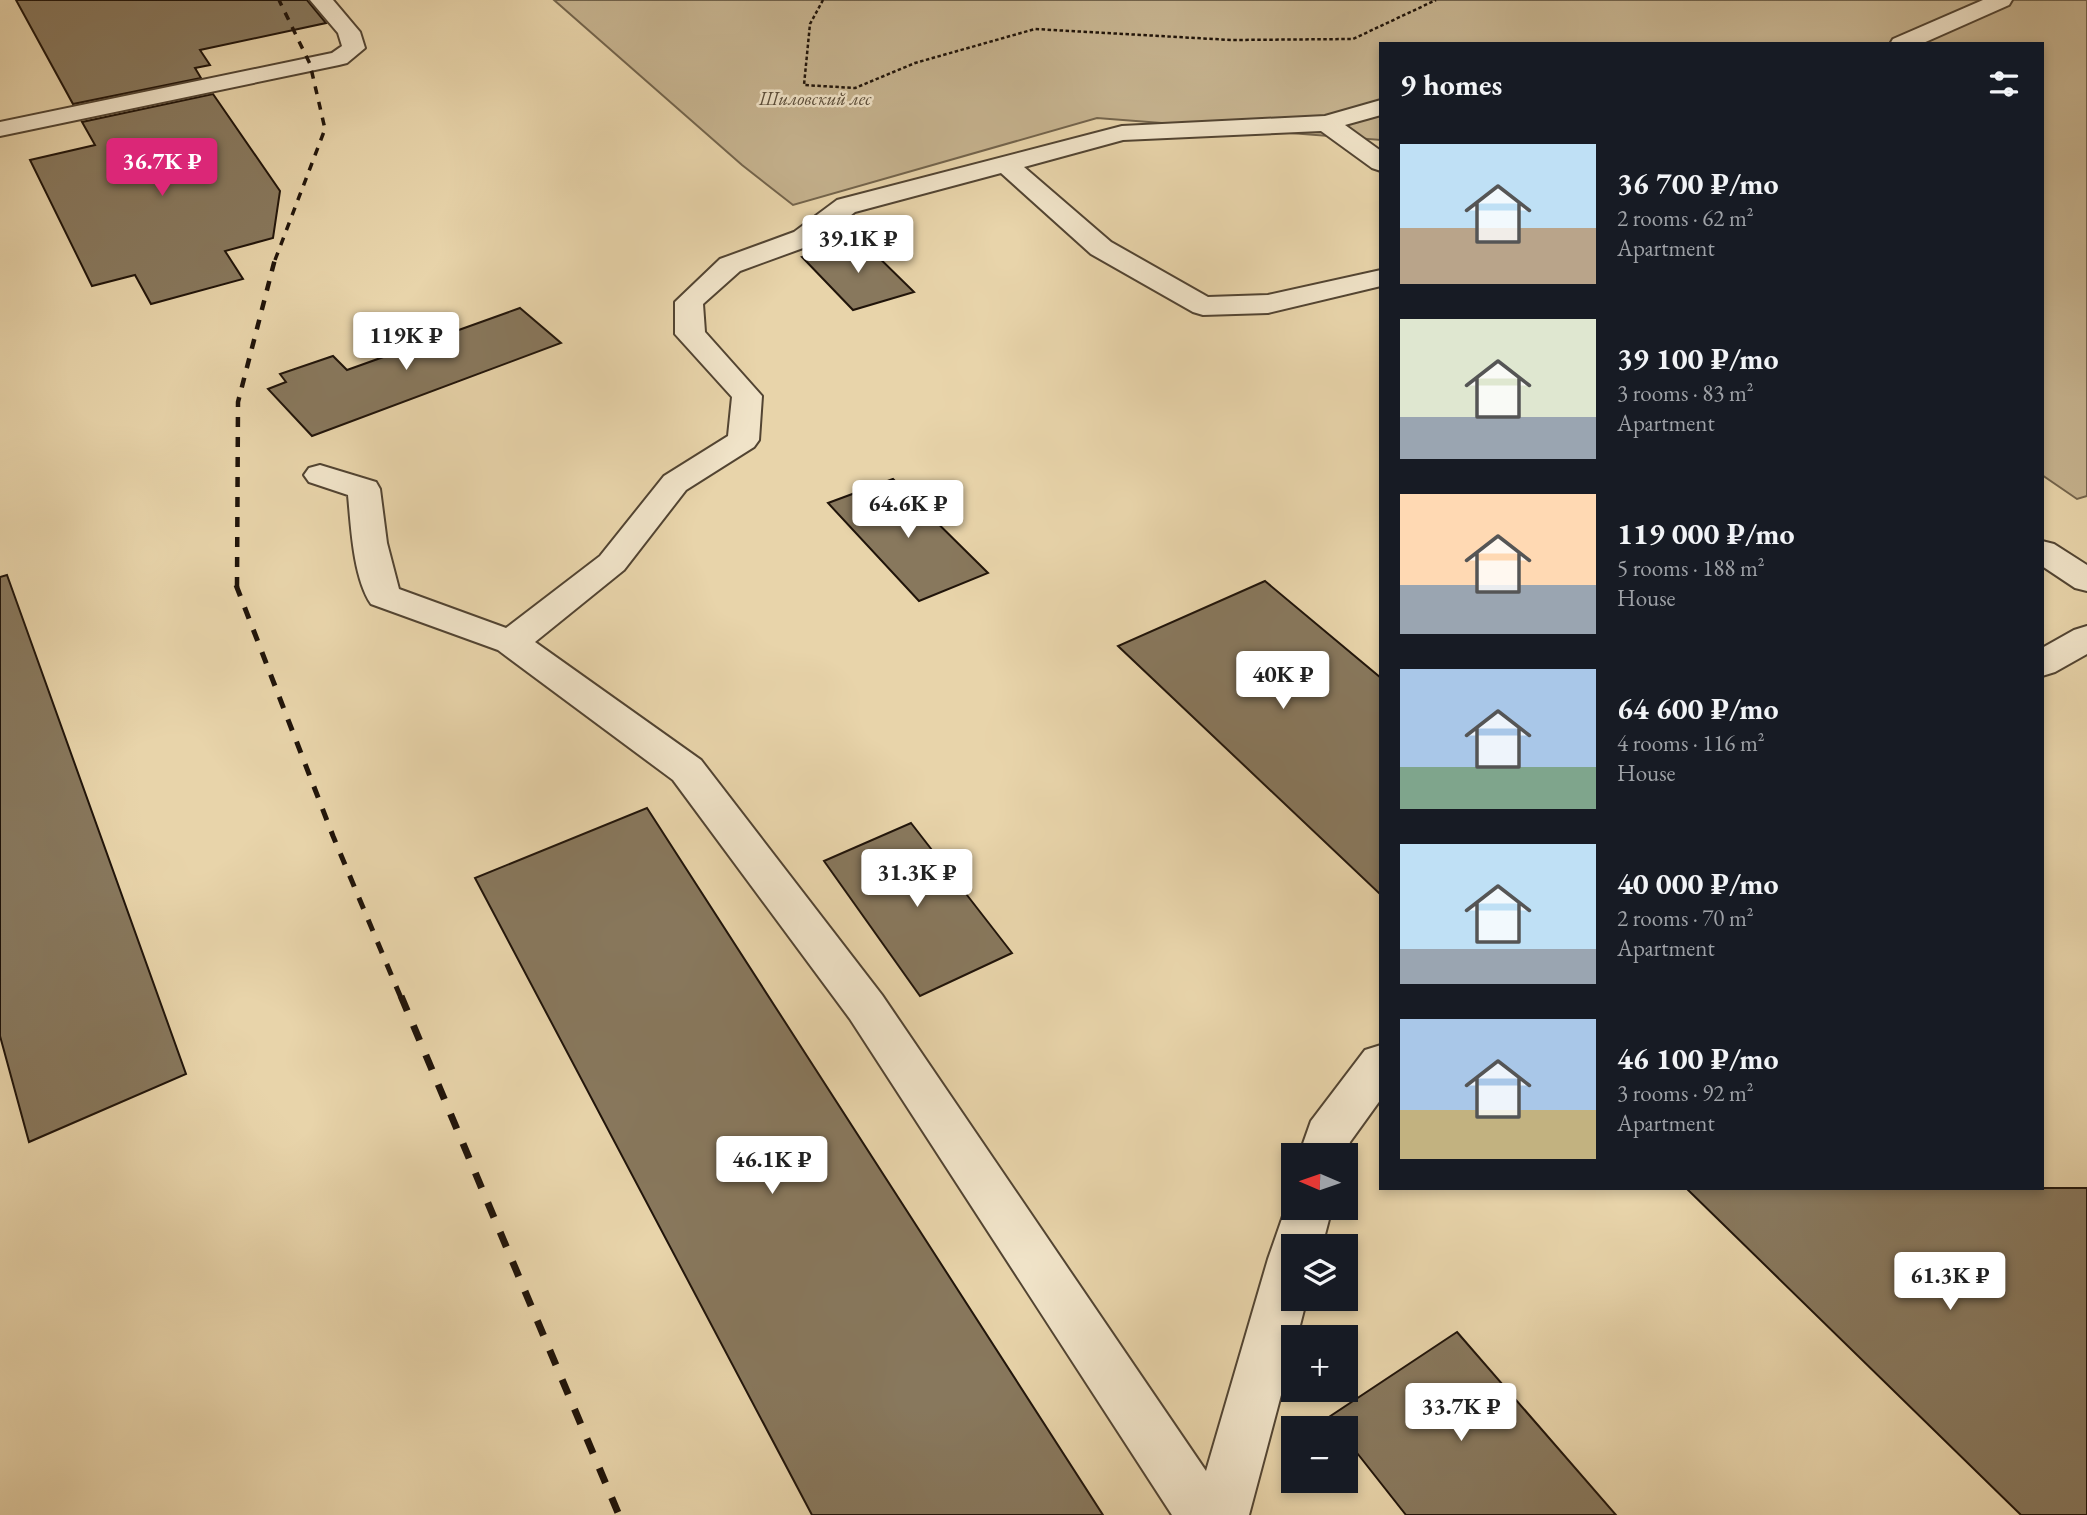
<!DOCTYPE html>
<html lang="en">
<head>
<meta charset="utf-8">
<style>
  body { margin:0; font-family:"EB Garamond",serif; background:#242831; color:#f1f3f6; height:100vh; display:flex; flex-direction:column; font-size:26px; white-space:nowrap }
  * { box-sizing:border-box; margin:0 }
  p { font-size:23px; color:#9ea1a6 }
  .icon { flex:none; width:38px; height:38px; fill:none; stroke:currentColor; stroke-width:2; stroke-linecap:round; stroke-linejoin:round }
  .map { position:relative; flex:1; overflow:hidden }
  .details { position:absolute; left:1379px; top:42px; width:665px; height:1148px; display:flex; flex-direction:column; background:#171b24; border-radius:0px; box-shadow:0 4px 10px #0003 }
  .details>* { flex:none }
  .needle { width:46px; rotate:272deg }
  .controls { position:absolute; left:1281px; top:1143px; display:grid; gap:14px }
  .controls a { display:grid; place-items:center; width:77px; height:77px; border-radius:0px; background:#171b24; box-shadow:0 4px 10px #0003; font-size:35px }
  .price { position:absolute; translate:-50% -60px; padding:0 16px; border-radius:7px; background:#fff; color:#222; font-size:23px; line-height:46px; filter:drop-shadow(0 2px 4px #0008) }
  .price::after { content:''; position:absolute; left:50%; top:42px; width:21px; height:16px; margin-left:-10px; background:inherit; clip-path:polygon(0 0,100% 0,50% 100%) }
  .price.on { background:#db2777; color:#fff }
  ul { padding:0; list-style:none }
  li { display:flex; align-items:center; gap:21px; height:175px; padding:0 21px }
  li span { display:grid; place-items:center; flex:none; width:196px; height:140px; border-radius:0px; color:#555 }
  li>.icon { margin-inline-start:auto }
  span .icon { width:84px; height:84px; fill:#fffc; stroke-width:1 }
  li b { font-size:30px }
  h2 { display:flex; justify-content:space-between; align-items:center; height:84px; padding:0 21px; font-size:30px }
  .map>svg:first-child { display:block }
  .green { fill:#c6b38f; stroke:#73644c; stroke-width:2 }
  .building { fill:#88785d; stroke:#20140a; stroke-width:2 }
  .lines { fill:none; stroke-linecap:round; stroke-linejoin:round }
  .minor-casing { stroke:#524432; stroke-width:4 }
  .path { stroke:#20140a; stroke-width:2.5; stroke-dasharray:3.5 2.5; stroke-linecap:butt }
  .minor { fill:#f0e3c8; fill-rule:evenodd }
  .rail-far3 { stroke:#20140a; stroke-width:3.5; stroke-dasharray:8 8; stroke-linecap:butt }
  .rail-far2 { stroke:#20140a; stroke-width:4.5; stroke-dasharray:10 10; stroke-linecap:butt }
  .rail-far1 { stroke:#20140a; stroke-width:5; stroke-dasharray:12 12; stroke-linecap:butt }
  .rail { stroke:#20140a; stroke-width:7; stroke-dasharray:16 16; stroke-linecap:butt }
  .labels { text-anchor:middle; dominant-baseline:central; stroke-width:5; stroke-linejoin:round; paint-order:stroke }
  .far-park-label { font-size:19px; font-style:italic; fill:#5a4c39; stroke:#f0e3c8 }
</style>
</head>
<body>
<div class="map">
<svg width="2087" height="1515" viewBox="0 0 2087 1515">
  <rect width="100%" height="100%" fill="#e8d4aa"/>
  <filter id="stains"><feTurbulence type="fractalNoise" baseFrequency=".00286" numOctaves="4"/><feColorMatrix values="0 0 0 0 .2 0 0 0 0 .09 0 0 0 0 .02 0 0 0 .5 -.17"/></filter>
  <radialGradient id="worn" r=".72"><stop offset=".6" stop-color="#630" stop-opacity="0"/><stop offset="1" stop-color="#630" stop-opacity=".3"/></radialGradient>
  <!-- green -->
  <path class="green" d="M 554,0 L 2087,0 L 2087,496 L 2077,499 L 2042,475 L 2042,44 L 1381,44 L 1381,140 L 1097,118 L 793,205 L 742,165 Z"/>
  <!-- building -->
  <path class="building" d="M 16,0 L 307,0 L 326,23 L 200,50 L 210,65 L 195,68 L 201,78 L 73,104 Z
    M 213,94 L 280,191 L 273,238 L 225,251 L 243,279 L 151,304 L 135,275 L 92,286 L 30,160 L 95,145 L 82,122 Z
    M 862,241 L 914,292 L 853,310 L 802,257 Z
    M 520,308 L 561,343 L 312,436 L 268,389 L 286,382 L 280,374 L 333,356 L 347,370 Z
    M 893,479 L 988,573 L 919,601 L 828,503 Z
    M 7,575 L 186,1074 L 29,1142 L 0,1036 L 0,577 Z
    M 1265,581 L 1381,678 L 1381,895 L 1118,646 Z
    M 647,808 L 1103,1515 L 812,1515 L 475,878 Z
    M 911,823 L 1012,953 L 920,996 L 824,861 Z
    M 1686,1188 L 2087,1188 L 2087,1515 L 2021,1515 Z
    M 1457,1332 L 1616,1515 L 1406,1515 L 1346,1439 L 1346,1428 L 1337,1428 L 1329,1417 Z"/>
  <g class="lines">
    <defs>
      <path id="minor" d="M 310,0 L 333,0 L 360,32 L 365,48 L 347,63 L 339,65 L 0,136 L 0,122 L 332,53 L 342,46 L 338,33 Z
        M 1983,0 L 2012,0 L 2009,5 L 1921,44 L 1890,44 L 1893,39 Z
        M 1381,100 L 1381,115 L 1345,125 L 1381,151 L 1381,171 L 1372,168 L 1321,131 L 1123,140 L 1024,167 L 1111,242 L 1208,297 L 1268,295 L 1381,270 L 1381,286 L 1268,313 L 1203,315 L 1193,312 L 1091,254 L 1001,173 L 855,212 L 814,244 L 740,271 L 703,304 L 705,332 L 762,396 L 759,440 L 754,447 L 686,490 L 624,570 L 535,642 L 701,760 L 882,995 L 1206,1471 L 1268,1259 L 1291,1193 L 1293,1192 L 1293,1208 L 1332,1208 L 1322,1246 L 1293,1246 L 1293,1298 L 1307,1298 L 1297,1337 L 1293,1337 L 1293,1350 L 1249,1515 L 1172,1515 L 850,1019 L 673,780 L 498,650 L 371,604 C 353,577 351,526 348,495 L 309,482 L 304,475 L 309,468 L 320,465 L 376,482 L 380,489 L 387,543 L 399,589 L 506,628 L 600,556 L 664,476 L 728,436 L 732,397 L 675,334 L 675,302 L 720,259 L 794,232 L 837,200 L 1122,126 L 1325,116 Z
        M 2042,541 L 2054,544 L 2087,565 L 2087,591 L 2075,588 L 2042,566 Z
        M 2087,626 L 2087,654 L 2055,672 L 2042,676 L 2042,648 L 2074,630 Z
        M 1381,1045 L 1381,1099 L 1350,1142 L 1346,1157 L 1299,1155 L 1311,1121 L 1365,1050 Z"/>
    </defs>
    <!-- minor casing -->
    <use href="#minor" class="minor-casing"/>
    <!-- path -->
    <path class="path" d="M 823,0 L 810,24 L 804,85 L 855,88 L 915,63 L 1035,29 L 1231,40 L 1353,39 L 1436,0"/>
    <!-- minor -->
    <use href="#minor" class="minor"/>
    <!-- rail-far3 -->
    <path class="rail-far3" d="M 275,260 L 325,129 L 310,64 L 279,0"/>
    <!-- rail-far2 -->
    <path class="rail-far2" d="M 237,587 L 238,402 L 275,259"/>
    <!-- rail-far1 -->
    <path class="rail-far1" d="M 236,585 L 333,836 L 401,998"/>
    <!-- rail -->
    <path class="rail" d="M 401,996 L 619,1515"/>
  </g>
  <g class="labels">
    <!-- far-park labels -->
    <g class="far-park-label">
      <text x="815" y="98">Шиловский лес</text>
    </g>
  </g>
  <rect width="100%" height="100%" filter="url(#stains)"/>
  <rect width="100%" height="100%" fill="url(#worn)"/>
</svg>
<div class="controls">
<a><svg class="needle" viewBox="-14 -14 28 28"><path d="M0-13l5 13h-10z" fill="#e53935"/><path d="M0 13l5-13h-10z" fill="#9ea1a6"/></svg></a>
<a><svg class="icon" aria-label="layers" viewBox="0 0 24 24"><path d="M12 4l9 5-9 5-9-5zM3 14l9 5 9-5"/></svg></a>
<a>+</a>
<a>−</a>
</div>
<b class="price on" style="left:162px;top:198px">36.7K ₽</b>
<b class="price" style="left:858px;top:275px">39.1K ₽</b>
<b class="price" style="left:406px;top:372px">119K ₽</b>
<b class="price" style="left:908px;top:540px">64.6K ₽</b>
<b class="price" style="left:1283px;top:711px">40K ₽</b>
<b class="price" style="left:917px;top:909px">31.3K ₽</b>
<b class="price" style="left:772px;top:1196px">46.1K ₽</b>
<b class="price" style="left:1950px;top:1312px">61.3K ₽</b>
<b class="price" style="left:1461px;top:1443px">33.7K ₽</b>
<section class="details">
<h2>9 homes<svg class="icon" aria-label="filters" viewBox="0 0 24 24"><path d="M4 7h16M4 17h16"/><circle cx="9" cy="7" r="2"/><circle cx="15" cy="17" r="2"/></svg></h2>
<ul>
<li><span style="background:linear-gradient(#bfe0f5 60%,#b9a48a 0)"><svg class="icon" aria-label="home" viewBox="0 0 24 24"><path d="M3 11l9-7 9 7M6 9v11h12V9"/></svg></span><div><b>36 700 ₽/mo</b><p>2 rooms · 62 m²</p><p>Apartment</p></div></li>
<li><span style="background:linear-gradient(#dfe7d0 70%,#9aa5b1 0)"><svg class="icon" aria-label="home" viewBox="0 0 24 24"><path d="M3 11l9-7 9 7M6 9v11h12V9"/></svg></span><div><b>39 100 ₽/mo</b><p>3 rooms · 83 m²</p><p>Apartment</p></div></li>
<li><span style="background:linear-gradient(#ffd9b3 65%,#9aa5b1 0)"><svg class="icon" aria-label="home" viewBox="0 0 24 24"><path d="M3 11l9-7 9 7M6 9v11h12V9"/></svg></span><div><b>119 000 ₽/mo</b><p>5 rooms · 188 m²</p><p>House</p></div></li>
<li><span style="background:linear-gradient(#a9c7e8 70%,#7fa58c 0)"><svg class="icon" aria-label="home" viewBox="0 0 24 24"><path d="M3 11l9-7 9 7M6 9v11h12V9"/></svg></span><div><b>64 600 ₽/mo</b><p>4 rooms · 116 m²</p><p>House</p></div></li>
<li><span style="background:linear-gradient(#bfe0f5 75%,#9aa5b1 0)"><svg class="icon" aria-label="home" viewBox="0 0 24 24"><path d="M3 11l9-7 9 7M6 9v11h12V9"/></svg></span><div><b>40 000 ₽/mo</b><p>2 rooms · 70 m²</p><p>Apartment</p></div></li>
<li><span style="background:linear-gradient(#a9c7e8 65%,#c2b280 0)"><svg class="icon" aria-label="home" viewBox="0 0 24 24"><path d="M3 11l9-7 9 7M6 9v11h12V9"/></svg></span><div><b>46 100 ₽/mo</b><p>3 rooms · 92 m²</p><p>Apartment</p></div></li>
</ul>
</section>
</div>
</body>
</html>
